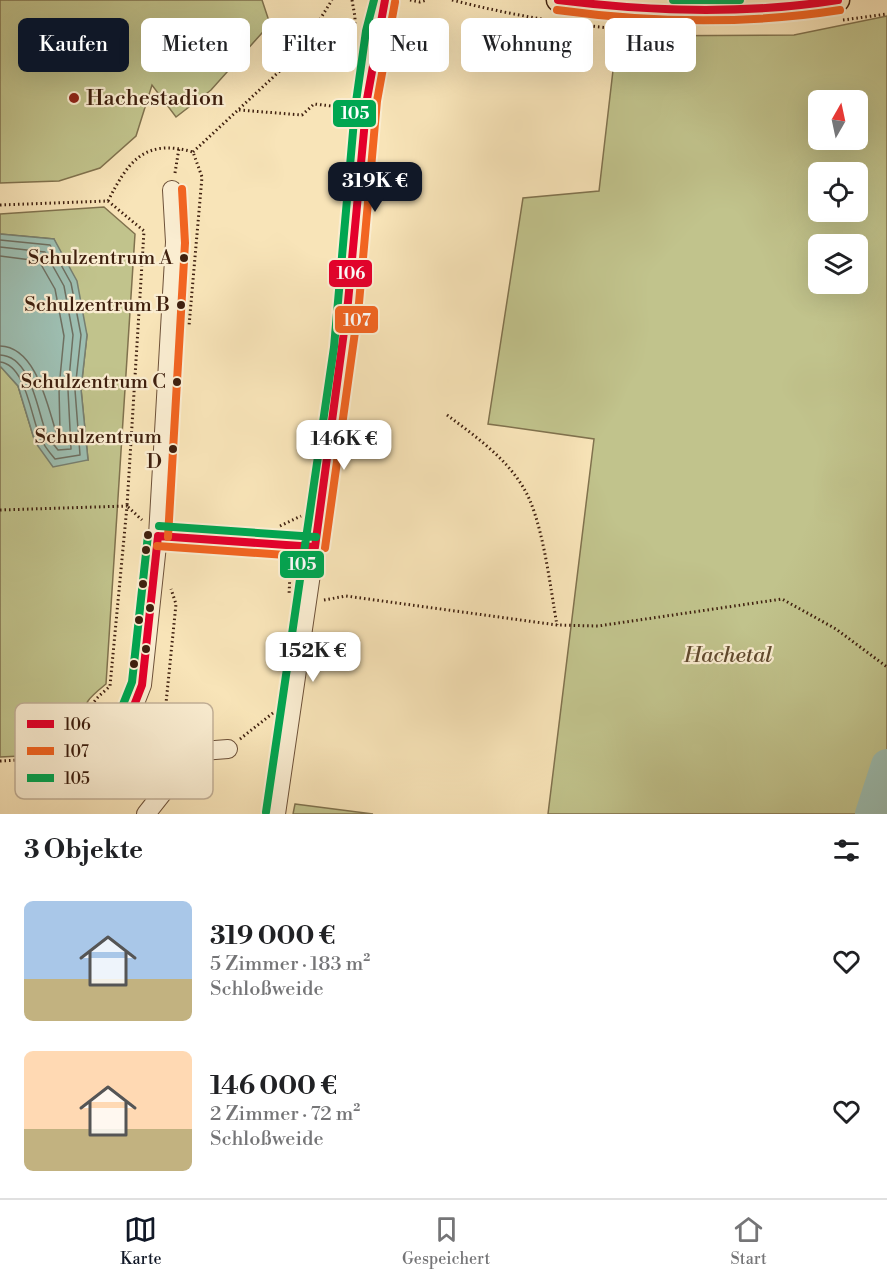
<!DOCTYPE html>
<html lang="de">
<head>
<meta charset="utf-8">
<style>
  body { margin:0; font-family:"Libre Bodoni",serif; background:#f6f6f6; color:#202124; height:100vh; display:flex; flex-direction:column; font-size:22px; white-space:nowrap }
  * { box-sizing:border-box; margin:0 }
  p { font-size:20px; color:#757577 }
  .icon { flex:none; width:33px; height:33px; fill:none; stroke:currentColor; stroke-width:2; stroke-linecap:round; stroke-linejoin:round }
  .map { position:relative; height:814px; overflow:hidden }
  .side { display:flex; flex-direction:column; background:#fff; flex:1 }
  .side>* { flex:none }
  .hud { position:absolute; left:18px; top:18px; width:852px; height:54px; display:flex; gap:12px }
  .needle { width:39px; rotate:9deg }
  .buttons { position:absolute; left:808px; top:90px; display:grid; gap:12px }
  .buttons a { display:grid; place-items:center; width:60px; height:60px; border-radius:9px; background:#fff; box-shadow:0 6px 24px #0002; font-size:30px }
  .price { position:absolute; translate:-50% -51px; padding:0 14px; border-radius:12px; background:#fff; color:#222; font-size:20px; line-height:39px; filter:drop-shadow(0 2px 3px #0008) }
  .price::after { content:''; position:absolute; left:50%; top:36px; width:18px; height:14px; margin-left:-9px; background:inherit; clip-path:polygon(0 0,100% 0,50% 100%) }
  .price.active { background:#111827; color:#fff }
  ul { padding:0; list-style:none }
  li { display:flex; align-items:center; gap:18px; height:150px; padding:0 24px }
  li span { display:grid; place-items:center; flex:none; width:168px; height:120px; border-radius:9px; color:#555 }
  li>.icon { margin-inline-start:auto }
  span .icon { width:72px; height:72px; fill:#fffc; stroke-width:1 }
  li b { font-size:26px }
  h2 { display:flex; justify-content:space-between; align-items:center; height:72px; padding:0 24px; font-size:26px }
  .pill { padding:0 21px; border-radius:9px; background:#fff; box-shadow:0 6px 24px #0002; font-size:21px; line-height:54px }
  .pill.active { background:#111827; color:#fff }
  .tabs { display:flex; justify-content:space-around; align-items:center; height:84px; border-top:2px solid #e0e0e0; background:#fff; font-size:16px; color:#757577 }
  .tabs a { display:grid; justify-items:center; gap:3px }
  .tabs .active { color:#111827 }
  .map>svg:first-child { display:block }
  .green { fill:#c1c38c; stroke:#80724e; stroke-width:1.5; fill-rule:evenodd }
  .water { fill:#9dbeb1; stroke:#777f70; stroke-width:1.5 }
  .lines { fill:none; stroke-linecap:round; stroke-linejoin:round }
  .shore { stroke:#6e6f60; stroke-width:1.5 }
  .river { stroke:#9dbeb1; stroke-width:32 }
  .minor-casing { stroke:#6d5139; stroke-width:20 }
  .major-casing { stroke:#3f200f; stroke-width:25 }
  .path { stroke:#3f200f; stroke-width:3; stroke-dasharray:1.5 3; stroke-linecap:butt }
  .minor { stroke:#faedd1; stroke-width:18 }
  .major { stroke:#f8e4b8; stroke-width:22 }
  .bus-1-casing { stroke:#faedd1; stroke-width:12 }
  .bus-2-casing { stroke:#faedd1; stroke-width:12 }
  .bus-3-casing { stroke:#faedd1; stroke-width:12 }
  .bus-1 { stroke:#e4002b; stroke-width:8 }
  .bus-2 { stroke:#f26522; stroke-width:8 }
  .bus-3 { stroke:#00a651; stroke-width:8 }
  .poi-dot { fill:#8f2418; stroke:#faedd1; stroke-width:2 }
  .bus-dot { fill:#3f200f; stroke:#faedd1; stroke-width:2 }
  .labels { text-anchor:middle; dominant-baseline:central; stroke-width:4.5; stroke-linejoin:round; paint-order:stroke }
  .bus-label { font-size:20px; fill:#3f200f; stroke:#faedd1; text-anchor:end }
  .poi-label { font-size:22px; fill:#3f200f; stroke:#faedd1; text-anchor:start }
  .park-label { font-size:22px; font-style:italic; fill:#60492e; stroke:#faedd1 }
  .key { fill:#faedd1; stroke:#c2b097; stroke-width:1.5 }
  .key-label { font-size:16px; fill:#3f200f }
  .line-badge { stroke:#faedd1; stroke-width:2 }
  .badge-label { font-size:16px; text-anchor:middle; font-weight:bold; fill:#fff }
</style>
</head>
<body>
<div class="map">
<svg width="887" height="814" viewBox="0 0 887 814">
  <rect width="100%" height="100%" fill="#f8e4b8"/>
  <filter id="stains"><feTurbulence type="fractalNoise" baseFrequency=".00333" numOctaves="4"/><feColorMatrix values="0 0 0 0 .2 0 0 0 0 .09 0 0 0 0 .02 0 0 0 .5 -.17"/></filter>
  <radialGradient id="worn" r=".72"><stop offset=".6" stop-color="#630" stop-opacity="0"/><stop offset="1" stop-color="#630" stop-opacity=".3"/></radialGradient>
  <!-- green -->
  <path class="green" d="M 0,0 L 262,0 L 270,24 L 211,90 L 176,117 L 152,85 L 136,136 L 100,168 L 59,181 L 0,183 Z
    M 887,16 L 887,814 L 548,814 L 594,439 L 488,424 L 523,198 L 599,191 L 617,36 L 794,35 ZM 819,100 L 858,100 L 858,140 L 819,140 ZM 819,172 L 858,172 L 858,212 L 819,212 ZM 819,244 L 858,244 L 858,284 L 819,284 Z
    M 104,207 L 135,234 L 106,684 C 100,689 92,695 88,701 C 79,714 75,739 83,753 L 0,757 L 0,366 L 18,386 L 35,442 L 88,460 L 81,389 L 87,335 L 54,239 L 0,234 L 0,214 Z
    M 295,804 L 373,814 L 293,814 Z"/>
  <!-- water -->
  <path class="water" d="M 0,234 L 54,239 L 77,281 L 87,335 L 81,389 L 88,460 L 53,467 L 35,442 L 18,386 L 0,366 Z"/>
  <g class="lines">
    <!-- shore -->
    <path class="shore" d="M 0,240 L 50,245 L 71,283 L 81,335 L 75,390 L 80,455 L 55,459 C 50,453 44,446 41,439 C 31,420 27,365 0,362
      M 0,247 L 45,252 L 64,286 L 73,335 L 68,390 L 71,449 L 58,450 C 54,445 50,440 47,435 C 37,412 32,356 0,355
      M 0,256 L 39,261 L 55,289 L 64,336 L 59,388 L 60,433 L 56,432 C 47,404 36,347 0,346"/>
    <!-- river -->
    <path class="river" d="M 871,814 L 887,765"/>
    <defs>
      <path id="minor" d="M 158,536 L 315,547
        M 128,721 L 142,685 L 158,536 L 175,242 L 172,190
        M 146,814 L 172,781 L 202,751 L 228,749
        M 276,814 L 344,348 L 365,110 L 376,32 L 385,0"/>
      <path id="major" d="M 558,0 C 650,13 746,17 838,0"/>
    </defs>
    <!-- minor casing -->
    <use href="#minor" class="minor-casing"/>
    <!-- major casing -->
    <use href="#major" class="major-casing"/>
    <!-- path -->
    <path class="path" d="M 352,0 L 355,17 L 354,52
      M 410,0 L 420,2 L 427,0
      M 452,0 C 519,17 585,28 654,31
      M 843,20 L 887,14
      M 676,32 L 696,33
      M 239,110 L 302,115 L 314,104 L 349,108
      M 193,152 L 299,53 L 332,0
      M 175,173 L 179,148
      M 108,201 C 128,162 144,138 193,152 L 202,177 L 189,326
      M 0,205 L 108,201 L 144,231 L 127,506 L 142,520
      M 447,415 C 475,436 505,457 523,487 C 543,519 550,587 557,625
      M 0,510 L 127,506 L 110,686 C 105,691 98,696 94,702 C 70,733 87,771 128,768 C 141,767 151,760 161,753 L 176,604 L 171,589
      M 280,526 L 301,516
      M 281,563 L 290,574 L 289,595
      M 324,600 L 346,596 L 557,625 L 598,626 L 782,599 L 836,629 L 887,667
      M 144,728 L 163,736
      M 240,739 L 273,713
      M 161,753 L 191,736
      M 0,761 L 91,756"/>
    <!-- minor -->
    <use href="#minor" class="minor"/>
    <!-- major -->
    <use href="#major" class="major"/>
    <defs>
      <path id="bus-1" d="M 558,0 C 652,12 744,15 838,0
        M 158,536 L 315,547
        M 315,547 L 348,302 L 367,99 L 385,0
        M 128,721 L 142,685 L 158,536"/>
      <path id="bus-2" d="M 557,10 C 652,23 745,25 840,10
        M 168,537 L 185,243 L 182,189
        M 157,546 L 314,557
        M 325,548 L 359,303 L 377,101 L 395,2"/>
      <path id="bus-3" d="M 673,0 L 740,0
        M 159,526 L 316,537
        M 118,717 L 132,682 L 148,535
        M 266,812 L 334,347 L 355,109 L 366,31 L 374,0"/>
    </defs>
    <!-- bus-1 casing -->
    <use href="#bus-1" class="bus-1-casing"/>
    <!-- bus-2 casing -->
    <use href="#bus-2" class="bus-2-casing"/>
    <!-- bus-3 casing -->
    <use href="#bus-3" class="bus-3-casing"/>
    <!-- bus-1 -->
    <use href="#bus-1" class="bus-1"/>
    <!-- bus-2 -->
    <use href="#bus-2" class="bus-2"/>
    <!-- bus-3 -->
    <use href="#bus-3" class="bus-3"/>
  </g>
  <!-- markers -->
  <circle class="poi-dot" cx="74" cy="98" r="6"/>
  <g class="bus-dot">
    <circle cx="184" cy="258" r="5"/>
    <circle cx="181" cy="305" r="5"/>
    <circle cx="177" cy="382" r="5"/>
    <circle cx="173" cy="449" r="5"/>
    <circle cx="148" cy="535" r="5"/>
    <circle cx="146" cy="550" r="5"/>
    <circle cx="143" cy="584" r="5"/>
    <circle cx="150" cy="608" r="5"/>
    <circle cx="139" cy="620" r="5"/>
    <circle cx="146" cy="649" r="5"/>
    <circle cx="134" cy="664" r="5"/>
  </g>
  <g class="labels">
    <!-- bus labels -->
    <g class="bus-label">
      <text x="173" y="258">Schulzentrum A</text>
      <text x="170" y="305">Schulzentrum B</text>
      <text x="166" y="382">Schulzentrum C</text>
      <text x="162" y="437">Schulzentrum<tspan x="162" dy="25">D</tspan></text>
    </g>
    <!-- poi labels -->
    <g class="poi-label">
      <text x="86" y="98">Hachestadion</text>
    </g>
    <!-- park labels -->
    <g class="park-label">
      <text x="728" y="655">Hachetal</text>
    </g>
  </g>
  <!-- legend -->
  <rect x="15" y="703" width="198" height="96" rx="9" class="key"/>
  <rect x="27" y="720" width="27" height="8" fill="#e4002b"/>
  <rect x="27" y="747" width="27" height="8" fill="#f26522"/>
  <rect x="27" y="774" width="27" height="8" fill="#00a651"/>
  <g class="key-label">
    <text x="64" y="730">106</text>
    <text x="64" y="757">107</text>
    <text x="64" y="784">105</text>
  </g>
  <g class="line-badge">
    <rect x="332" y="99" width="45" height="29" rx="6" fill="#00a651"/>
    <rect x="328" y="259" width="45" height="29" rx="6" fill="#e4002b"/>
    <rect x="334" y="305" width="45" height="29" rx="6" fill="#f26522"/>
    <rect x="279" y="550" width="46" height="29" rx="6" fill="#00a651"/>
  </g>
  <g class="badge-label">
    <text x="355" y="119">105</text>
    <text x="351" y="279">106</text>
    <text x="357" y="326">107</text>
    <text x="302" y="570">105</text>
  </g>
  <rect width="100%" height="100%" filter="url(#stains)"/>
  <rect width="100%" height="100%" fill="url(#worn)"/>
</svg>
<div class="buttons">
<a><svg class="needle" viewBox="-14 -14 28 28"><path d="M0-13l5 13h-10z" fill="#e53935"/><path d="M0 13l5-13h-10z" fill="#757577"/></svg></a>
<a><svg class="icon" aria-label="locate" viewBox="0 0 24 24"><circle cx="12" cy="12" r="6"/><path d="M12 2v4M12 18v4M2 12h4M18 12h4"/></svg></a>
<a><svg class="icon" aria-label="layers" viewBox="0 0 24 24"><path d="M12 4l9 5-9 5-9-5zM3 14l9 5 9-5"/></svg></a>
</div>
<b class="price active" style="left:375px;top:213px">319K €</b>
<b class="price" style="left:344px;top:471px">146K €</b>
<b class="price" style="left:313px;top:683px">152K €</b>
<div class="hud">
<a class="pill active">Kaufen</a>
<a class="pill">Mieten</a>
<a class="pill">Filter</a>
<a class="pill">Neu</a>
<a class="pill">Wohnung</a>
<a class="pill">Haus</a>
</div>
</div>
<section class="side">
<h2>3 Objekte<svg class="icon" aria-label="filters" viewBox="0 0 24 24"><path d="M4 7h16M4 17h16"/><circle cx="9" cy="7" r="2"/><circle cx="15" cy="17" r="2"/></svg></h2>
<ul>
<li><span style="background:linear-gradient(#a9c7e8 65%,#c2b280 0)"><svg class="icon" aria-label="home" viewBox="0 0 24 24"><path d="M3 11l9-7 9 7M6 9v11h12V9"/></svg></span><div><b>319 000 €</b><p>5 Zimmer · 183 m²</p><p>Schloßweide</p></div><svg class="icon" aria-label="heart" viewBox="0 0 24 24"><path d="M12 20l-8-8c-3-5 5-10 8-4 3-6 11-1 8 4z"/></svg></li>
<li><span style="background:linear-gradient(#ffd9b3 65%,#c2b280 0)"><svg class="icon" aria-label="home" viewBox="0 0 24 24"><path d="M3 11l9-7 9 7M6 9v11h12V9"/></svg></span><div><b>146 000 €</b><p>2 Zimmer · 72 m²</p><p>Schloßweide</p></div><svg class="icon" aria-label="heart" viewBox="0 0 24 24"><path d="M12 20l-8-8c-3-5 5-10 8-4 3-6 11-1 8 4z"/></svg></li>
</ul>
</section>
<nav class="tabs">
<a class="active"><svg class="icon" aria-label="map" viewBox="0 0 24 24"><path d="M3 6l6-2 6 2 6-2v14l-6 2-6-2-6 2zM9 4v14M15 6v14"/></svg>Karte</a>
<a><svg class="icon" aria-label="saved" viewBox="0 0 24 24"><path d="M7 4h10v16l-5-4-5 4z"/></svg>Gespeichert</a>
<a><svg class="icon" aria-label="home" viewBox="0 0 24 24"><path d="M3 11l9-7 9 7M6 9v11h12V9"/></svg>Start</a>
</nav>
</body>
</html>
